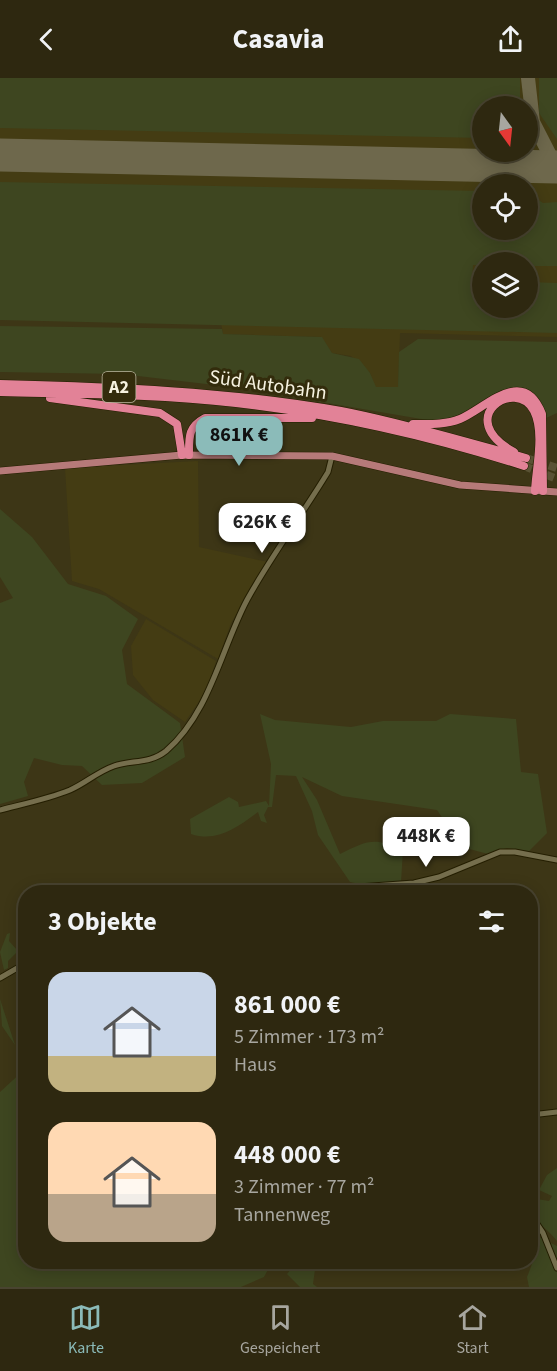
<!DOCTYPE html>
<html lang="de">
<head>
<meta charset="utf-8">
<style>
  body { margin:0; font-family:"Source Sans 3",sans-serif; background:#363019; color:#f1f3f6; height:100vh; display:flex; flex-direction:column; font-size:22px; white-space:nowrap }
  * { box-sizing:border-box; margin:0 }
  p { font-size:20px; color:#a7a69f }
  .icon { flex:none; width:33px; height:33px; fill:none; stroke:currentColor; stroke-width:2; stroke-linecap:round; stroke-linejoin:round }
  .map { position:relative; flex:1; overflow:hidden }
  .drawer { position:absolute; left:18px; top:807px; width:520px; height:384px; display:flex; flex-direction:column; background:#2e2810; border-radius:24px; box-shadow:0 3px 15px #0003,0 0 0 2px #494430 }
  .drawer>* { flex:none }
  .needle { width:39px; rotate:165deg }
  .buttons { position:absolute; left:472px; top:18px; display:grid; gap:12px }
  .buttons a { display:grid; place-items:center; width:66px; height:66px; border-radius:50%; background:#2e2810; box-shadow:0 3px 15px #0003,0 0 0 2px #494430; font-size:30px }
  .price { position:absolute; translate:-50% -51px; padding:0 14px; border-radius:12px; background:#fff; color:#222; font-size:20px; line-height:39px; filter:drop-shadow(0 2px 3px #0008) }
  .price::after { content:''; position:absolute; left:50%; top:36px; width:18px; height:14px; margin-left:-9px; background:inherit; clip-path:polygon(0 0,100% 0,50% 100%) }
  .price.current { background:#8bbbb9; color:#111 }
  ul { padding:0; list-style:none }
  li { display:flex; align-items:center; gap:18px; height:150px; padding:0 30px }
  li span { display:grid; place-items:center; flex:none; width:168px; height:120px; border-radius:18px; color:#555 }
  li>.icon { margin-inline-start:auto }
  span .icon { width:72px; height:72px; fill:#fffc; stroke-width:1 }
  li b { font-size:26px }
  h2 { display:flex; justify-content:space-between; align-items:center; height:72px; padding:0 30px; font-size:26px }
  header { display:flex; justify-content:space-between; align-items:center; height:78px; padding:0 30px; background:#2e2810; font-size:27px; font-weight:700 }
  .dock { display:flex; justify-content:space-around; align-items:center; height:84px; border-top:2px solid #494430; background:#2e2810; font-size:16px; color:#a7a69f }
  .dock a { display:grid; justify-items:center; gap:3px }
  .dock .current { color:#8bbbb9 }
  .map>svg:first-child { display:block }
  .built { fill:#443c13; fill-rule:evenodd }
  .green { fill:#3e4620 }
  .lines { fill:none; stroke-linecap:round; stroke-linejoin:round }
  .taxiway { stroke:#6e684c; stroke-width:14 }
  .runway { stroke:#6e684c; stroke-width:33 }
  .highway-tunnel { stroke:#595234; stroke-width:8; stroke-dasharray:8 4; stroke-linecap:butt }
  .minor-casing { stroke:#241e00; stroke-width:7 }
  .major-casing { stroke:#241e00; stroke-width:8 }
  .highway-casing { stroke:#241e00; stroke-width:9 }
  .minor { stroke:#756e4d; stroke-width:5 }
  .major { stroke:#b67a79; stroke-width:7 }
  .highway { stroke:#e28297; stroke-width:8 }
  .labels { text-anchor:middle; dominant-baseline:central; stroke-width:6; stroke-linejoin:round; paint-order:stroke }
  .shield { fill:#332c0c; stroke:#bcb7a0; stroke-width:1.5 }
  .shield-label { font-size:18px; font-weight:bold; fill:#f6f2e0 }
  .street-label { font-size:20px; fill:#f6f2e0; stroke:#332c0c }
</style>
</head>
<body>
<header><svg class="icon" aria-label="back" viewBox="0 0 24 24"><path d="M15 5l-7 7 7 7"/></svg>Casavia<svg class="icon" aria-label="share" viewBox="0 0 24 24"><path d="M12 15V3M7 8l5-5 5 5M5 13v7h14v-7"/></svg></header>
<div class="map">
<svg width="557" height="1209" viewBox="0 0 557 1209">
  <rect width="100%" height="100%" fill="#3d3616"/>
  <!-- built -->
  <path class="built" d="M 0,0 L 557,0 L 557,259 L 400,255 L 398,309 L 375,309 L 370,295 L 351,278 L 332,275 L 321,259 L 223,256 L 210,183 L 0,178 ZM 483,28 L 528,28 L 528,74 L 483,74 ZM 483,106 L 528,106 L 528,152 L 483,152 ZM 483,184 L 528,184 L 528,230 L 483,230 Z
    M 198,383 L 199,469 L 268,484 L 231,545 L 218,581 L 99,511 L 72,503 L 65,390 Z
    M 146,541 L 216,583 L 206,613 L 185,644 L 153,622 L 133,597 L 131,568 Z"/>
  <!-- green -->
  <path class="green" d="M 0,0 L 520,0 L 520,28 L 483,28 L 483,60 L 0,50 Z
    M 539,0 L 557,0 L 557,61 L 539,35 Z
    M 0,104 L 483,113 L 483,152 L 528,152 L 528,115 L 543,125 L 557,124 L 557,188 L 528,188 L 528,184 L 483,184 L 483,187 L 473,187 L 472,203 L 483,203 L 483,230 L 528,230 L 528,204 L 557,205 L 557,255 L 0,242 Z
    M 0,248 L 222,251 L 223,256 L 322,259 L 332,275 L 359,281 L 370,295 L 376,309 L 398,309 L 399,274 L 418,261 L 557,264 L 557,335 L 546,340 L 543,330 L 517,311 C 484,311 470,341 433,343 L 240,310 L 121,296 L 0,294 Z
    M 0,431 L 32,459 L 68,506 L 106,518 L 138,541 L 122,572 L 127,606 L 180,645 L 185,679 L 142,705 L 102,707 L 82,688 L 62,687 L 34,680 L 24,704 L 28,718 L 0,726 L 0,525 L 13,520 L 0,499 Z
    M 260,636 L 275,642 L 351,649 L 383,643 L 436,643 L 450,636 L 516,641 L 521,694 L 538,696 L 547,755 L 529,773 L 507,770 L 488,776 L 462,769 L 437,732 L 342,718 L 302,699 L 317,722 L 340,776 C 368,762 374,759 403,772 L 401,804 L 360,806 L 350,804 L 318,757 L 312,733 L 296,698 L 276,697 L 272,729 L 268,729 L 264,737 L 267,745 L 261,743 L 258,734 C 238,749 217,765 191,756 L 190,741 L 229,719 L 238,724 L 239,729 L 266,723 L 269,728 L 271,686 Z
    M 10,855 L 9,863 L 18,873 L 8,883 L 8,890 L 4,892 L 0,874 L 7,856 Z
    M 0,921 L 15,967 L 2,948 Z
    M 25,991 L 26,1184 L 272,1184 L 264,1199 L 241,1209 L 0,1209 L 0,1014 Z
    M 557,1090 L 557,1163 C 543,1145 531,1146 531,1120 L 549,1123 L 552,1118 L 539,1112 L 547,1097 Z
    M 535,1157 L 557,1168 L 557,1209 L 529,1209 L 527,1199 L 534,1181 L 531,1179 L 531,1162 Z
    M 297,1184 L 316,1184 L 313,1206 L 317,1209 L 300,1209 L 287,1196 Z"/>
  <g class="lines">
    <!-- taxiway -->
    <path class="taxiway" d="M 528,0 L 533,44 L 556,89"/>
    <!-- runway -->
    <path class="runway" d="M 0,77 L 557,89"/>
    <!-- highway-tunnel -->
    <path class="highway-tunnel" d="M 526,380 L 557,390
      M 524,388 L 557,401"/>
    <defs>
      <path id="minor" d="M 0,732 C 23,726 48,721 70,712 C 86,705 97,694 114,688 C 131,682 150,686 166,673 C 210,635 221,571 247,522 C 271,478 302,437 328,394 L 332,378
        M 289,814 L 414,805 L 439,799 L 500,774 L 515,774 L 557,782
        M 0,900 L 26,885
        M 531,1037 L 557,1034
        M 531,1137 L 543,1155 L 557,1190"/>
      <path id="major" d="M 0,393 L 182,377 L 332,378 L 460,407 L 557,414"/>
      <path id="highway" d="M 0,306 C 114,309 228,313 341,333 C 404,345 464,364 526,380
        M 0,314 C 79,316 157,316 236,325 C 333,336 431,358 524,388
        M 50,320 L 160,335 L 177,346 L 182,377
        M 413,346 C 429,346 445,347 460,341 C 485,331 523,287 542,336 L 543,413
        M 514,374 C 452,340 516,298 534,333 C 545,355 536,390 535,413
        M 189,377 C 189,359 188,349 205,340 L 312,340"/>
    </defs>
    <!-- minor casing -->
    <use href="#minor" class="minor-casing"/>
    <!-- major casing -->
    <use href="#major" class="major-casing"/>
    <!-- highway casing -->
    <use href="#highway" class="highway-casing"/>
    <!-- minor -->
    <use href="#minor" class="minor"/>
    <!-- major -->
    <use href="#major" class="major"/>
    <!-- highway -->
    <use href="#highway" class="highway"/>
  </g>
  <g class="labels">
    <!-- shield labels -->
    <rect class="shield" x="102.5" y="294" width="33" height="30" rx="4.5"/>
    <g class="shield-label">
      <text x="119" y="309">A2</text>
    </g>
    <!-- street labels -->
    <g class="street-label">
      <text transform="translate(268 307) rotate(8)">Süd Autobahn</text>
    </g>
  </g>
</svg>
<div class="buttons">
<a><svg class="needle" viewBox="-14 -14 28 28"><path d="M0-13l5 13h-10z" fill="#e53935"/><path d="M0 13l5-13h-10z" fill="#a7a69f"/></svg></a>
<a><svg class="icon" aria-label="locate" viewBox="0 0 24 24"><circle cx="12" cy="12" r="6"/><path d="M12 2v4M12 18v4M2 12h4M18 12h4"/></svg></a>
<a><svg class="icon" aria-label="layers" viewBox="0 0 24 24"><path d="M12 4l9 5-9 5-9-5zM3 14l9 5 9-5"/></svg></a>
</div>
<b class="price current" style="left:239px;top:389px">861K €</b>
<b class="price" style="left:262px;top:476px">626K €</b>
<b class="price" style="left:426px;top:790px">448K €</b>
<section class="drawer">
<h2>3 Objekte<svg class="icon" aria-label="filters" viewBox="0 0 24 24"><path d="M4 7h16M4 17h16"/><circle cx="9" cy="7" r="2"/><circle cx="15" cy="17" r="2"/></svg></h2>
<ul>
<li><span style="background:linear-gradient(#c9d6e8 70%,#c2b280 0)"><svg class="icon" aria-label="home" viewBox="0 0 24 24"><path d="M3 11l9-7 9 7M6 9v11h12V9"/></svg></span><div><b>861 000 €</b><p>5 Zimmer · 173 m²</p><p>Haus</p></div></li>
<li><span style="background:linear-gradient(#ffd9b3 60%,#b9a48a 0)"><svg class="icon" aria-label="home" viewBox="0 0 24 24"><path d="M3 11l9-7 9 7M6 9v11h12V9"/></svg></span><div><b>448 000 €</b><p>3 Zimmer · 77 m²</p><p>Tannenweg</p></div></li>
</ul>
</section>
</div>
<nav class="dock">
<a class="current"><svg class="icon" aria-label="map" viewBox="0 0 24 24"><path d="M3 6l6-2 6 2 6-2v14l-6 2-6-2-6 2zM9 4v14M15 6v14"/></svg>Karte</a>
<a><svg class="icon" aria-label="saved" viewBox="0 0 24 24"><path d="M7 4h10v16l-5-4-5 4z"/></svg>Gespeichert</a>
<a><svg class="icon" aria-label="home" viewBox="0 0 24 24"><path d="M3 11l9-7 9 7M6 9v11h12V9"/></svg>Start</a>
</nav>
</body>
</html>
